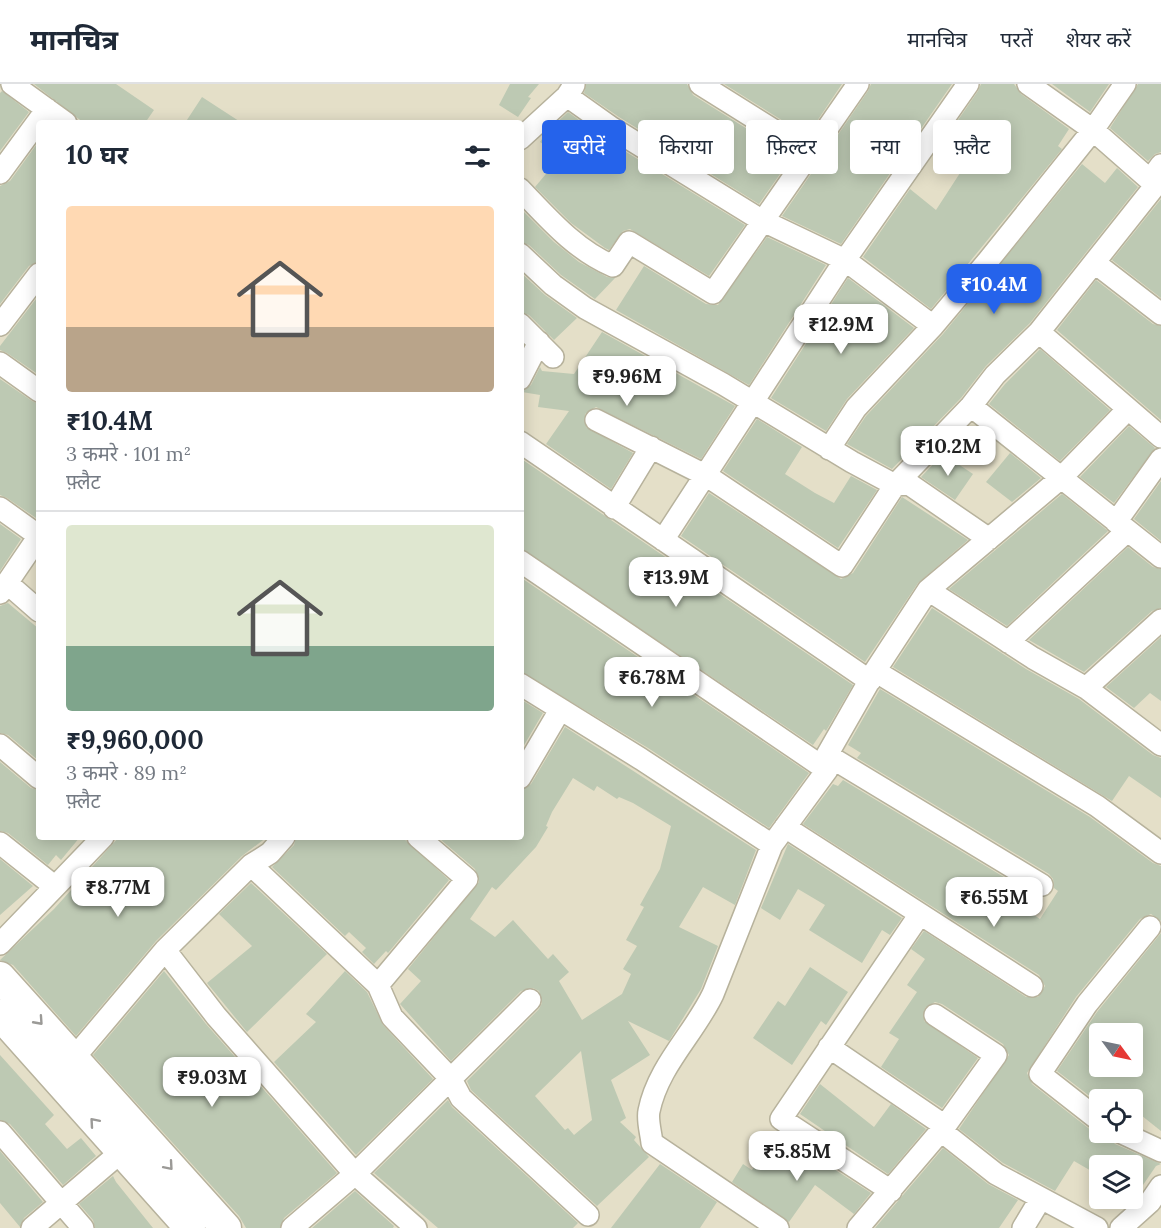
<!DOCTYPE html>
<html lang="hi">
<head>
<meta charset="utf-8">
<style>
  body { margin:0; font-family:Lora,"Noto Sans Devanagari",serif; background:#f2f2f3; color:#1f2937; height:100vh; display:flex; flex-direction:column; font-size:22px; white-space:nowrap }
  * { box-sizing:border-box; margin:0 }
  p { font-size:20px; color:#747a83 }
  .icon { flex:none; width:33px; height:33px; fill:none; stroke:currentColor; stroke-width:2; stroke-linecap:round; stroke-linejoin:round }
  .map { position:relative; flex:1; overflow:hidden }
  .drawer { position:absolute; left:36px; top:36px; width:488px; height:720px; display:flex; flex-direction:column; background:#fff; border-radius:6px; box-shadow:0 3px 15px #0003 }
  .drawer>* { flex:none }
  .hud { position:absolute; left:542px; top:36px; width:530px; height:54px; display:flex; gap:12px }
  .needle { width:39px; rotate:123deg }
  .buttons { position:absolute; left:1089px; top:939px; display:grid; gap:12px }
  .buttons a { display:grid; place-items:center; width:54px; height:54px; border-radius:6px; background:#fff; box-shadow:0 3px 15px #0003; font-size:30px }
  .price { position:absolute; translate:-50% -51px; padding:0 14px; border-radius:12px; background:#fff; color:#222; font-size:20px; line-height:39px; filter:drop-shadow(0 2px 3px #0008) }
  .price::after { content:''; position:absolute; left:50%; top:36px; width:18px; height:14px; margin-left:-9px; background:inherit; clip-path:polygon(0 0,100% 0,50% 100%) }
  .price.current { background:#2563eb; color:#fff }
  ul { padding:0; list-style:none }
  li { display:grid; align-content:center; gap:12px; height:318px; padding:0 30px }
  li+li { border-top:2px solid #e0e1e3 }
  li span { display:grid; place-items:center; height:186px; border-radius:6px; color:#555 }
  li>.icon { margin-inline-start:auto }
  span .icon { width:108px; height:108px; fill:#fffc; stroke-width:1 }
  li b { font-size:26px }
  h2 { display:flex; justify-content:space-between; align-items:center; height:72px; padding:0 30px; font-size:26px }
  .tag { padding:0 21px; border-radius:6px; background:#fff; box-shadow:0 3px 15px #0003; font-size:21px; line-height:54px }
  .tag.current { background:#2563eb; color:#fff }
  header { display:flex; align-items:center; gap:36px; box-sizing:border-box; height:84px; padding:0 30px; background:#fff; border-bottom:2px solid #e0e1e3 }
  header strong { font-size:28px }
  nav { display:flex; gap:33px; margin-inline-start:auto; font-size:21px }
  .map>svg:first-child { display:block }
  .building { fill:#bdc9b3; fill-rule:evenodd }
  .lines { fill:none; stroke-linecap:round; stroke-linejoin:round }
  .street-casing { stroke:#b7b29c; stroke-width:24 }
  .secondary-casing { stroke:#b7b29c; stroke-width:33 }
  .street { stroke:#fff; stroke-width:21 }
  .secondary { stroke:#fff; stroke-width:30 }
  .oneway { stroke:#9b9a97 }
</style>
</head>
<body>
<header>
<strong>मानचित्र</strong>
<nav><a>मानचित्र</a><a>परतें</a><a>शेयर करें</a></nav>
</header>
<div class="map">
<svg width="1161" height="1144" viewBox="0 0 1161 1144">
  <rect width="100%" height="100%" fill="#e4dfc8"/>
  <!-- building -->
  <path class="building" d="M 34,0 L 116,0 L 154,26 L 145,39 L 84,39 Z
    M 510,0 L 539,0 L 528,13 L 531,14 L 518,33 L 499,21 Z
    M 586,0 L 687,0 L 693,11 L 792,73 L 759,120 L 619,33 L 584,9 Z
    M 724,0 L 842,0 L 807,52 Z
    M 871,0 L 952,0 L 841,160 L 782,132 L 868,7 Z
    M 981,0 L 1014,0 L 1021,10 L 1069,45 L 1058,62 L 1062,65 L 931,225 L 863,173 L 910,105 L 936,126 L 960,89 L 934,71 L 978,7 Z
    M 1052,0 L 1109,0 L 1090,28 Z
    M 1138,0 L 1161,0 L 1161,68 L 1155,70 L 1148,77 L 1110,44 Z
    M 2,7 L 29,28 L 0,67 L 0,9 Z
    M 202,13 L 242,39 L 185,39 Z
    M 568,28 L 605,55 L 745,141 L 709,192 L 630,145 L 623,147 L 609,166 L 605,164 L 571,139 L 535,103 L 561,72 L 540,58 L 547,48 Z
    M 39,57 L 39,177 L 29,182 L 0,220 L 0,102 L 10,97 Z
    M 1082,80 L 1105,99 L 1117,84 L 1138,103 L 1030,239 L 986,282 L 961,314 L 892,385 L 847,360 L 866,332 L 943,250 Z
    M 1161,115 L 1161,214 L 1112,176 Z
    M 520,124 L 554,158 L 579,178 L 607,193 L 615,194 L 595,215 L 561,191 L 529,161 L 520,158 Z
    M 767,153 L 826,181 L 749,301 L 616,226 L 644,182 L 706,220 L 718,221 Z
    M 520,188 L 545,211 L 577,234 L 554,256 L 529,231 L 520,228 Z
    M 848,194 L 914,244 L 847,315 L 826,347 L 771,314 Z
    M 1096,196 L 1153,240 L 1161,242 L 1161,336 L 1057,246 Z
    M 39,211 L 39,291 L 7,269 L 0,266 L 0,262 Z
    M 602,248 L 735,322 L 701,375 L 596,323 L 585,330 L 586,343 L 633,369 L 611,405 L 546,360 L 569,327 L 538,323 L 540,311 L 522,308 L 531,301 L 540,283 L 542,287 L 574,290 Z
    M 1040,265 L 1110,326 L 1060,377 L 989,320 L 1005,300 Z
    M 0,295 L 32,317 L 39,320 L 39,436 L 7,414 L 0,411 Z
    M 757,335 L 802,363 L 785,390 L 815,409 L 834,419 L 851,392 L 877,406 L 838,464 L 723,387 Z
    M 1129,342 L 1155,364 L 1114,419 L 1080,393 Z
    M 1010,369 L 1041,394 L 1012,418 L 986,398 Z
    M 943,370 L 973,390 L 955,416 L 921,393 Z
    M 520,374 L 853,601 L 826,647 L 824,645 L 813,661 L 520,464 Z
    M 1161,397 L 1161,457 L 1134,435 Z
    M 709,409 L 841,495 L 853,489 L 902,413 L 968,456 L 918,499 L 865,578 L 681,452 Z
    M 1062,410 L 1108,447 L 1007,542 L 949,505 Z
    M 0,440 L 21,455 L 0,487 Z
    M 1128,463 L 1153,483 L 1161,485 L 1161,524 L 1152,527 L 1084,588 L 1029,556 Z
    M 520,493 L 809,689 L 769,744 L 648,664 L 520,587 Z
    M 8,519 L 39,545 L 39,677 L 8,651 L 0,649 L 0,522 Z
    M 932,524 L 1026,585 L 1079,615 L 1153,671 L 1161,674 L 1161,714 L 1129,692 L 1112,717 L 893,583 Z
    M 1161,553 L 1161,617 L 1150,609 L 1134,624 L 1106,603 Z
    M 880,605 L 1090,733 L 1153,779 L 1161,782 L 1161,837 L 1151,830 L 1140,835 L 1076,913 L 1027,989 L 1032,1000 L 1092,1047 L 1107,1048 L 1115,1060 L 1161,1080 L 1156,1082 L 1132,1117 L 1132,1082 L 1100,1082 L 1100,1092 L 1074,1077 L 1055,1107 L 1003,1079 L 959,1045 L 1009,971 L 1003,960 L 942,920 L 935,918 L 925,924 L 924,937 L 978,974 L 942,1024 L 881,983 L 899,955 L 889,949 L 917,908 L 907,901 L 925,875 L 911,865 L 924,847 L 1026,913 L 1038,913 L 1045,902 L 1039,891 L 803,740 L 833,700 L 838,702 L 843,696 L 1022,804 L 1014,818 L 1040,835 L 1058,807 L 1054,804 L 1053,795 L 1049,790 L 857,674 L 861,669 L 848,661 Z
    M 520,615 L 543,629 L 520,668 Z
    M 565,643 L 756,766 L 735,821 L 703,803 L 679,843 L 718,862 L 701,905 L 669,957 L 628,937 L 650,971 L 611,996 L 626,1034 L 620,1038 L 636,1053 L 634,1056 L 649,1073 L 597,1122 L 471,1006 L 467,997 L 539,925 L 542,919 L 539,907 L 533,904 L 521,907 L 451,977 L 400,920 L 421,897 L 408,885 L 479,798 L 475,785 L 440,755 L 520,753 L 520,707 L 531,700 ZM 573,694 L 594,707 L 597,702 L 617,715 L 619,713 L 633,719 L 671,742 L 660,785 L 640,821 L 644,823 L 626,856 L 637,862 L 623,885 L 631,890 L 622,910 L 582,936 L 559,897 L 569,888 L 553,870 L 548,875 L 513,836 L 495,853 L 470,835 L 492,803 L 496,806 L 536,763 L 548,743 L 546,742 L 552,728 ZM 581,967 L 592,1036 L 574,1051 L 568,1044 L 565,1046 L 535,1012 Z
    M 0,678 L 31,704 L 39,706 L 39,753 L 80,753 L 61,776 L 56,771 L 48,781 L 8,749 L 0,747 Z
    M 119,753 L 267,753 L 242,772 L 156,857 L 76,952 L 13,881 L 0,876 L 54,825 Z
    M 296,753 L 402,753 L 449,796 L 388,869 L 386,867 L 374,880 L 362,868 L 366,864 L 349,848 L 345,852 L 272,783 L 294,761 Z
    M 788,760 L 902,834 L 890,851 L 882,846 L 862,879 L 809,846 L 825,821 L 798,805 L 780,836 L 761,824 Z
    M 0,775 L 33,802 L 0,831 Z
    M 251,799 L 327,870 L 247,948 L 207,899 L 252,862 L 219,830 Z
    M 1161,849 L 1161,1047 L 1132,1024 L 1132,1016 L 1100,1016 L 1100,1020 L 1057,987 L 1097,928 ZM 1100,950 L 1132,950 L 1132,982 L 1100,982 Z
    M 810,883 L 848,908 L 826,941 L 821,937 L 792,981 L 753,954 L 778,917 L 785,922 Z
    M 164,887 L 206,940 L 337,1089 L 284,1134 L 280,1144 L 246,1144 L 239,1132 L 93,971 Z
    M 345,887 L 367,908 L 383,941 L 433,995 L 356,1071 L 274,978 L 316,938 L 306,930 Z
    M 0,971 L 54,1031 L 45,1040 L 67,1065 L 81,1054 L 96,1072 L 63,1101 L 10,1040 L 0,1036 Z
    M 820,1000 L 874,1043 L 891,1020 L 926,1045 L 888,1090 L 800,1030 Z
    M 448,1016 L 452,1023 L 578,1139 L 573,1144 L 438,1144 L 374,1089 Z
    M 789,1056 L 871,1109 L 854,1130 L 815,1101 L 789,1138 L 732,1098 L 743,1080 L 752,1086 L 760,1074 L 772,1082 Z
    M 943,1064 L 988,1100 L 1018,1116 L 999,1144 L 875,1144 Z
    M 0,1067 L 43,1118 L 24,1134 L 20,1143 L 0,1119 Z
    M 660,1080 L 717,1118 L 700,1144 L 611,1144 Z
    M 113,1092 L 116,1098 L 153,1144 L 95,1144 L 93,1136 L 79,1120 Z
    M 355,1107 L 394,1142 L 393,1144 L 312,1144 Z"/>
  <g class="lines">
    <defs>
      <path id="street" d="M 12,0 L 66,39
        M 700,0 L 810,69
        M 1028,0 L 1093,46 L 1150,96
        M 567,12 L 612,44 L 761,136 L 845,176 L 933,242
        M 520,55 L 567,12 L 574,1
        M 0,89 L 47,25
        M 520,105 C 548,134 575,166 613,182 L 629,158 L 713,209 L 858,0
        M 520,170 L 553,201 L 585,224 L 723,300 L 852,378 L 895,401 L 909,400 L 989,455
        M 1095,179 L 1161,230
        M 520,240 L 553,273
        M 0,241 L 39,190
        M 1039,248 L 1161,353
        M 0,279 L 39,307
        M 520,295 L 539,258
        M 971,322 L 1161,473
        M 596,336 L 707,392 L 842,482 L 895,401 L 971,322 L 995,291 L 1039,248 L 1155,102 L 1150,96 L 1161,81
        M 520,358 L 870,597
        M 829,365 L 856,324 L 933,242 L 987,178 L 1093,46 L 1125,0
        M 0,424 L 39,452
        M 614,424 L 651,363
        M 1116,438 L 1161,375
        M 663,456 L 845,176 L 968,0
        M 520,477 L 827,686
        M 7,499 L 39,452
        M 928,506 L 1033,574 L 1086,604 L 1161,661
        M 0,509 L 7,499 L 39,527
        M 1008,558 L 1127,447
        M 875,587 L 1097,722 L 1161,769
        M 520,600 L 641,675 L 772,761
        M 1086,604 L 1161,536
        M 0,661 L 39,694
        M 827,671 L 1042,801
        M 520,694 L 560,626
        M 785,743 L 1032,902
        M 0,759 L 54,802
        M 251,781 L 378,901 L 392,933 L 451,995 L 461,1014 L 588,1131
        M 0,860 L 103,753
        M 165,866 L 216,932 L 355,1090 L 416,1144
        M 378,901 L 467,795 L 418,753
        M 829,963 L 945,1042
        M 73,975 L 165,866 L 251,781 L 270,769 L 284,753
        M 1100,1037 L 1040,990 L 1087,920 L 1150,843
        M 940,1046 L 996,1090 L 1097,1144
        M 0,1048 L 83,1144
        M 1120,1048 L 1161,1067
        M 891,1107 L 781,1035 L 920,830
        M 32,1144 L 121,1068 L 129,1056
        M 292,1144 L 355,1090 L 530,916
        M 778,1144 L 652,1059 C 651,1049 647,1036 649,1027 C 658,982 694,950 713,910 L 772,761 L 827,686 L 827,671 L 875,587 L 928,506 L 1061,394 L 1128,325
        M 858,1144 L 945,1042 L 996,971 L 935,931
        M 1023,1144 L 1041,1114
        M 1121,1144 L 1150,1118 L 1161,1102"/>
      <path id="secondary" d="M 0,893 L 226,1144
        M 0,931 L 190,1144"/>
    </defs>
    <!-- street casing -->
    <use href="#street" class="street-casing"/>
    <!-- secondary casing -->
    <use href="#secondary" class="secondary-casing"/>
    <!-- street -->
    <use href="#street" class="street"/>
    <!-- secondary -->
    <use href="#secondary" class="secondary"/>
  </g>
  <!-- one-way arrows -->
  <defs><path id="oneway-chevron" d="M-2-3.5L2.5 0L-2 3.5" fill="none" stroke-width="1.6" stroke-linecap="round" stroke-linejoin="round" transform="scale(1.5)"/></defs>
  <g class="oneway">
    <use href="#oneway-chevron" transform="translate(39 937) rotate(48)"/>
    <use href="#oneway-chevron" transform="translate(94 1038) rotate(-131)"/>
    <use href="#oneway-chevron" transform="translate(169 1082) rotate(49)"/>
  </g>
</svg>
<div class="buttons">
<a><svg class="needle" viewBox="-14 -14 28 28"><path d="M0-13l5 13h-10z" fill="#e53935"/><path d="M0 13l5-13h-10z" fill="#747a83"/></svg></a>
<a><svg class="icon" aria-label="locate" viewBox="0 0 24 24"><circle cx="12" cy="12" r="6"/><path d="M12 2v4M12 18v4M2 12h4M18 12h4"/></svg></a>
<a><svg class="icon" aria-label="layers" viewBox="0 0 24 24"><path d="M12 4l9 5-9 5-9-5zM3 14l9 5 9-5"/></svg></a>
</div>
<b class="price current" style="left:994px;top:231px">₹10.4M</b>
<b class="price" style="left:841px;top:271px">₹12.9M</b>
<b class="price" style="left:627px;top:323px">₹9.96M</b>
<b class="price" style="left:948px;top:393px">₹10.2M</b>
<b class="price" style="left:676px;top:524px">₹13.9M</b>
<b class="price" style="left:652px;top:624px">₹6.78M</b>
<b class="price" style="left:118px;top:834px">₹8.77M</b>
<b class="price" style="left:994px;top:844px">₹6.55M</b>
<b class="price" style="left:212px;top:1024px">₹9.03M</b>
<b class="price" style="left:797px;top:1098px">₹5.85M</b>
<div class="hud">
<a class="tag current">खरीदें</a>
<a class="tag">किराया</a>
<a class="tag">फ़िल्टर</a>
<a class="tag">नया</a>
<a class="tag">फ़्लैट</a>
</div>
<section class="drawer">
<h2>10 घर<svg class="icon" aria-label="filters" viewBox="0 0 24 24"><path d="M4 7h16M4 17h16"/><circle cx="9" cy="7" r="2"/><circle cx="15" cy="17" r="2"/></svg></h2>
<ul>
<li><span style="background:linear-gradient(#ffd9b3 65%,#b9a48a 0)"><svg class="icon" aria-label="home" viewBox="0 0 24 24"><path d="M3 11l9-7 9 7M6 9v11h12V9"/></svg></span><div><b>₹10.4M</b><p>3 कमरे · 101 m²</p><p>फ़्लैट</p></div></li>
<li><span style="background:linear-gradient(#dfe7d0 65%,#7fa58c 0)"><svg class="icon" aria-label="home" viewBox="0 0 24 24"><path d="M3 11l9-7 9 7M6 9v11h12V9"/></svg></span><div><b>₹9,960,000</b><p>3 कमरे · 89 m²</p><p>फ़्लैट</p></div></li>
</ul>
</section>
</div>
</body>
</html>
